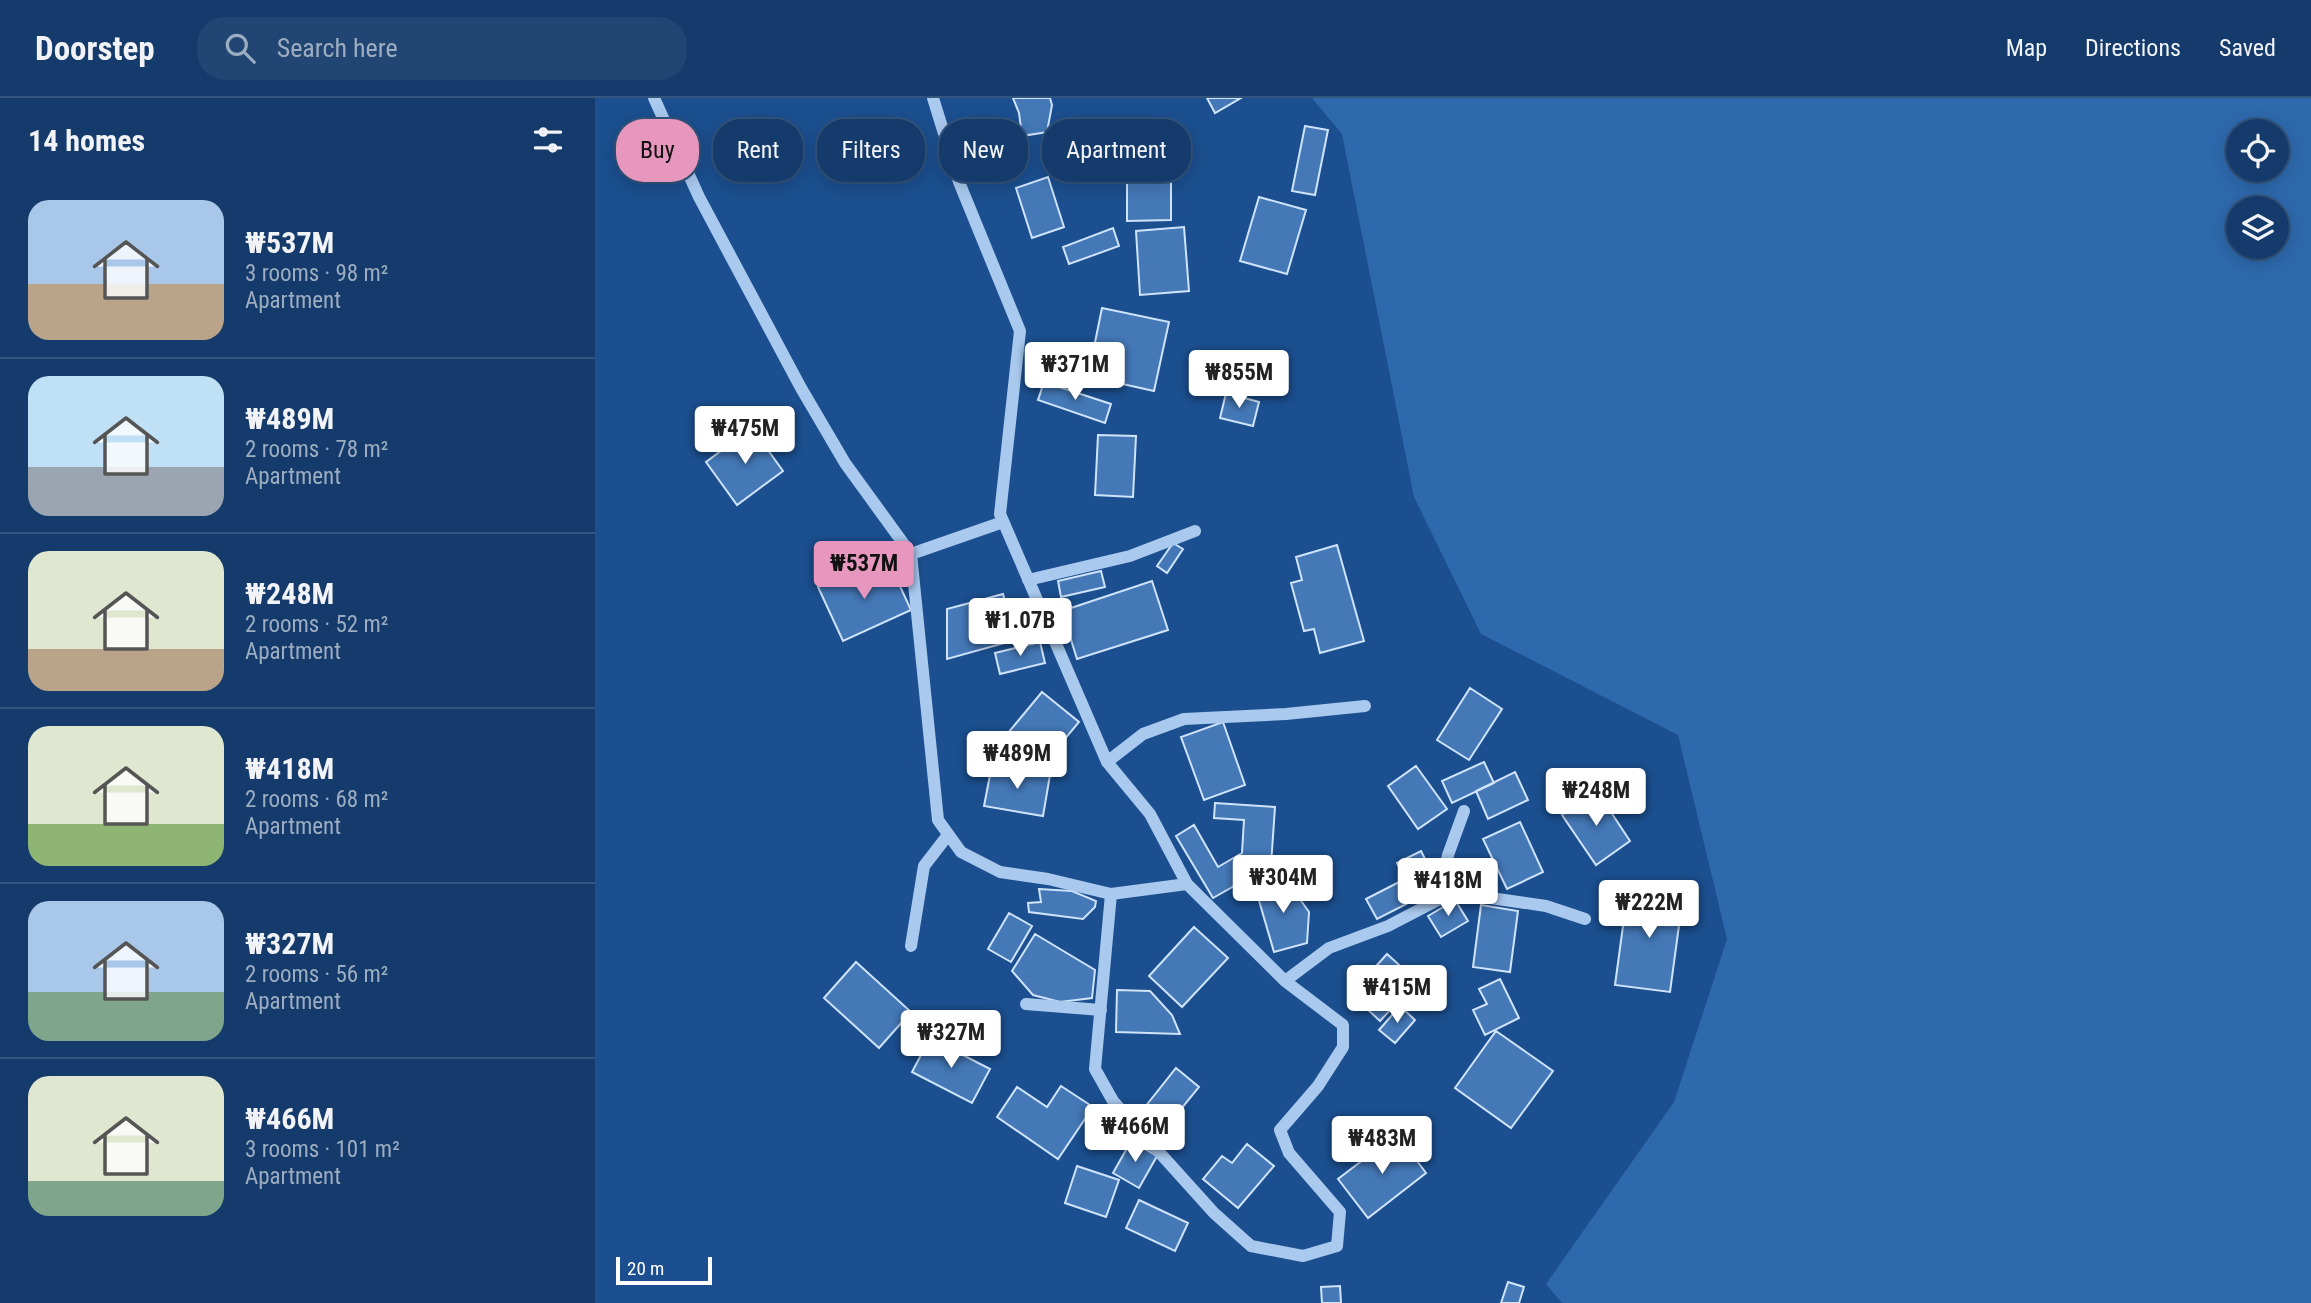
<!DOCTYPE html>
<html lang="en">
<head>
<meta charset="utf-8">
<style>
  body { margin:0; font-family:"Roboto Condensed",sans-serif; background:#214673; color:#f1f3f6; height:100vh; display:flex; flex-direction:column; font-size:26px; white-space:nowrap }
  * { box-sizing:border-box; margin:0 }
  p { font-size:23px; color:#9dadc1 }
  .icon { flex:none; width:38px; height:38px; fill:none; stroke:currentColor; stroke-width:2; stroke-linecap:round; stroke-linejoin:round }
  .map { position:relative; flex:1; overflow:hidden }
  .drawer { display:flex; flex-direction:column; background:#143b6b; width:595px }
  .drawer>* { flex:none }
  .guide { position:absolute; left:21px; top:21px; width:665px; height:63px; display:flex; gap:14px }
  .controls { position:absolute; left:1631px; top:21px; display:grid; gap:14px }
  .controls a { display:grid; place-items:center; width:63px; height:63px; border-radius:50%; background:#143b6b; box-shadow:0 4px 18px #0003,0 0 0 2px #33557e; font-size:35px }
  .scale { position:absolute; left:21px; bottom:18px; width:96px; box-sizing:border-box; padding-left:7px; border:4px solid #fff; border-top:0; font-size:19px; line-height:24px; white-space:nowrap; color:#fff; -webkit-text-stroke:5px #1b4f8f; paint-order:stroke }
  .price { position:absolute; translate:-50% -60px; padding:0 16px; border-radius:7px; background:#fff; color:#222; font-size:23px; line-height:46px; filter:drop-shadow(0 2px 4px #0008) }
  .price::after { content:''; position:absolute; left:50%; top:42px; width:21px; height:16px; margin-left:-10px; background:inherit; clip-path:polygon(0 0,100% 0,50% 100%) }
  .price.active { background:#e797bd; color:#111 }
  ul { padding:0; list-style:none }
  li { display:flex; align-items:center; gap:21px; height:175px; padding:0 28px }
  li+li { border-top:2px solid #33557e }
  li span { display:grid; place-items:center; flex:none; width:196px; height:140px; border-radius:21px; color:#555 }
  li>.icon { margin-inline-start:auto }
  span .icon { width:84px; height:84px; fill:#fffc; stroke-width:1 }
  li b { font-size:30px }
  h2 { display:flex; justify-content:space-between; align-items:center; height:84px; padding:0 28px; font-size:30px }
  .chip { padding:0 24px; border-radius:28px; background:#143b6b; box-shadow:0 4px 18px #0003,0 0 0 2px #33557e; font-size:24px; line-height:63px }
  .chip.active { background:#e797bd; color:#111 }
  header { display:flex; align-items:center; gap:42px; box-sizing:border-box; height:98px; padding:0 35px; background:#143b6b; border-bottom:2px solid #33557e }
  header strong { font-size:33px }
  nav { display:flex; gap:38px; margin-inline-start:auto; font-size:24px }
  .search { width:490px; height:63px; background:#214673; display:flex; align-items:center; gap:18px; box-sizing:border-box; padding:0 24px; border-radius:28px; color:#9dadc1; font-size:26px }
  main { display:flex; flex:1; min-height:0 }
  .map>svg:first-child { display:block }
  .green { fill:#2e69ad; fill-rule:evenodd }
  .building { fill:#4478b7; stroke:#cfe3fa; stroke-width:2 }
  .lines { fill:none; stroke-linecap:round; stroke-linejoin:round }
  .minor { stroke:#a9c9ee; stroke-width:12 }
</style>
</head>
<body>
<header>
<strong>Doorstep</strong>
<div class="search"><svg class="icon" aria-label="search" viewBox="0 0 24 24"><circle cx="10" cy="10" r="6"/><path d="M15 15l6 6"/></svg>Search here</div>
<nav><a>Map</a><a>Directions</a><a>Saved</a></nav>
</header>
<main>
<section class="drawer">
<h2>14 homes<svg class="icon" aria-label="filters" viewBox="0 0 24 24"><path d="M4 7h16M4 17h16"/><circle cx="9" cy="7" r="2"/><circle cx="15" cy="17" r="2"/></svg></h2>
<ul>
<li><span style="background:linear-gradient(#a9c7e8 60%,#b9a48a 0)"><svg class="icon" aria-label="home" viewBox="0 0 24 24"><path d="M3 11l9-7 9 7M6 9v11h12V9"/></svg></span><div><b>₩537M</b><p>3 rooms · 98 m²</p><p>Apartment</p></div></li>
<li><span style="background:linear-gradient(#bfe0f5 65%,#9aa5b1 0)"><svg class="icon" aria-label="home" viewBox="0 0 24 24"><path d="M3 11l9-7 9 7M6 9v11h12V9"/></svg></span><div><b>₩489M</b><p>2 rooms · 78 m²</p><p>Apartment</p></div></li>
<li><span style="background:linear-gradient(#dfe7d0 70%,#b9a48a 0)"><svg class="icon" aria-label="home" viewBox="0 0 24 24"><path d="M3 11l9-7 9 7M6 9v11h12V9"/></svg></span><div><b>₩248M</b><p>2 rooms · 52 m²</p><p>Apartment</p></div></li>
<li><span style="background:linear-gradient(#dfe7d0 70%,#8fb573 0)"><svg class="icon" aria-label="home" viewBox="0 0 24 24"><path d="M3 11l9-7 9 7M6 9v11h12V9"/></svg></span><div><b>₩418M</b><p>2 rooms · 68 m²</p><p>Apartment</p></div></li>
<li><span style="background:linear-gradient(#a9c7e8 65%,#7fa58c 0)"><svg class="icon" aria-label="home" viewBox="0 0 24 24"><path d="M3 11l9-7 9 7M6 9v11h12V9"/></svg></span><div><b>₩327M</b><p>2 rooms · 56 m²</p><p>Apartment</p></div></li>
<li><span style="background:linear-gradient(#dfe7d0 75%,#7fa58c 0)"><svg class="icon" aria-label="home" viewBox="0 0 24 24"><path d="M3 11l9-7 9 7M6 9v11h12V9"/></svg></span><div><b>₩466M</b><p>3 rooms · 101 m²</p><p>Apartment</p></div></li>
</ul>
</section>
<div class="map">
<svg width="1716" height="1205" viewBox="0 0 1716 1205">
  <rect width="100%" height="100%" fill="#1b4f8f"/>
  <!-- green -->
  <path class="green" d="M 717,0 L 1716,0 L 1716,1205 L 967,1205 L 951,1186 L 1079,1004 L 1132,841 L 1083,637 L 886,536 L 819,399 L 747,36 ZM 1643,33 L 1682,33 L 1682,72 L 1643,72 ZM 1643,110 L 1682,110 L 1682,149 L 1643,149 Z"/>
  <!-- building -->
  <path class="building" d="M 418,0 L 455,0 L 457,7 L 452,34 L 427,38 L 424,15 Z
    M 612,0 L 646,0 L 620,15 Z
    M 710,28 L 733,32 L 720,97 L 697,93 Z
    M 533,36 L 533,53 L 484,54 L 484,37 Z
    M 428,43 L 430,62 L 375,68 L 373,49 Z
    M 576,63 L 576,122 L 532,123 L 532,64 Z
    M 453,79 L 469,129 L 437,140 L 421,90 Z
    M 664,99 L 711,112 L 692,176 L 645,163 Z
    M 589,129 L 594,193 L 545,197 L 541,133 Z
    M 518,130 L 524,148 L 474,166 L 468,149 Z
    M 507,210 L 574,224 L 559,293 L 514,283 L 518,268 L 496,264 Z
    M 448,245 L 470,245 L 470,263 L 447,263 Z
    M 449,284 L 516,306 L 510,325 L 443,302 Z
    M 631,295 L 664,304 L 658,328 L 625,320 Z
    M 157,330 L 188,373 L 142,407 L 111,364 Z
    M 503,337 L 541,338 L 538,399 L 500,397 Z
    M 578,445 L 588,451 L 572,475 L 562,468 Z
    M 742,447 L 769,543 L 725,555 L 719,531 L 709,533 L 696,485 L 707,482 L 701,459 Z
    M 286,468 L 289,473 L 298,473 L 316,512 L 248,543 L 223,489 L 264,470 L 267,477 Z
    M 506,473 L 510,489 L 466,499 L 463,483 Z
    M 557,483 L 573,532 L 482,561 L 467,513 Z
    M 408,496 L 414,518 L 436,512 L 442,536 L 352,561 L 352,511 Z
    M 445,544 L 450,565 L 405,576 L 400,555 Z
    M 875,590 L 907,611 L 874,662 L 842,642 Z
    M 447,594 L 484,624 L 445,671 L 408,641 Z
    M 628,624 L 650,687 L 609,702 L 586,639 Z
    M 889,664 L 899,685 L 857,705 L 847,683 Z
    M 397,667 L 455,677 L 448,718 L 389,708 Z
    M 821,668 L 852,711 L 823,731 L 793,688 Z
    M 920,674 L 933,702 L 893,721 L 881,693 Z
    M 1002,693 L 1035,743 L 1001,767 L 967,717 Z
    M 620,705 L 680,709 L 676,767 L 618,800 L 581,738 L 599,727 L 623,769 L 647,755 L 649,722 L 619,720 Z
    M 925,724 L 948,774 L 912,791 L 888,741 Z
    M 826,753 L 840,781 L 833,795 L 782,821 L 771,801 L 810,781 L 802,765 Z
    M 690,780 L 714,814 L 712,845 L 679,854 L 660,789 Z
    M 444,791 L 477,793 L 501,803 L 500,809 L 488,821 L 434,814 L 433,805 L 446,804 Z
    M 1033,791 L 1088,798 L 1075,894 L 1020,887 Z
    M 860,802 L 873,823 L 846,839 L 833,818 Z
    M 886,807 L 923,813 L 915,874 L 878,869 Z
    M 414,815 L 437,828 L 416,864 L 393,851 Z
    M 599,829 L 633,860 L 587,909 L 554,878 Z
    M 440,836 L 500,872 L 497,900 L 465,904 L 438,897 L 417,873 Z
    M 792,856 L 822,883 L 785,923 L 756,896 Z
    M 261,864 L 316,914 L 284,950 L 229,900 Z
    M 905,881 L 924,920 L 890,937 L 878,912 L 892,906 L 884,891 Z
    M 522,892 L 555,893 L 577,917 L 585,936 L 521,934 Z
    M 805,908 L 820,922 L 800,945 L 784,932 Z
    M 901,933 L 958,973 L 916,1030 L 860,990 Z
    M 335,940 L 395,971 L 377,1005 L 317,974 Z
    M 581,970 L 604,989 L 569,1032 L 546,1014 Z
    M 466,988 L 498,1009 L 463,1061 L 402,1019 L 422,989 L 452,1009 Z
    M 802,1036 L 831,1075 L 773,1120 L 743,1081 Z
    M 536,1043 L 562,1058 L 544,1090 L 518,1075 Z
    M 652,1046 L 679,1068 L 643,1110 L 608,1081 L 627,1058 L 637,1065 Z
    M 482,1068 L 524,1082 L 511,1119 L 470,1105 Z
    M 544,1102 L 593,1125 L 580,1153 L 531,1130 Z
    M 913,1184 L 929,1189 L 924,1205 L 906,1205 Z
    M 745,1188 L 746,1205 L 727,1205 L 726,1189 Z"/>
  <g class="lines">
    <!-- minor -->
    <path class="minor" d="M 59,0 L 104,99 L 206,290 L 250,365 L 316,456
      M 338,0 L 364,84 L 425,233 L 405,416 L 512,664 L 555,716 L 592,786 L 690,883 L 734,850 L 793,828 L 843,802 L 882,798 L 951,808 L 990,821
      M 408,424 L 316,456 L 343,722 L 366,754 L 405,774 L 453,781 L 516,796
      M 433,482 L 535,458 L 600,433
      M 512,664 L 548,636 L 589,621 L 691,616 L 770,608
      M 592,786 L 516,796 L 500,971 L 518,1003 L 619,1115 L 656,1148 L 708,1158 L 742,1148 L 745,1114 L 694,1055 L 685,1032 L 723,988 L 748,949 L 748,927 L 690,883
      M 843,802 L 853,757 L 869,713
      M 316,848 L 329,768 L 353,737
      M 431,906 L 506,912"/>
  </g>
</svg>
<div class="controls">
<a><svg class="icon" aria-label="locate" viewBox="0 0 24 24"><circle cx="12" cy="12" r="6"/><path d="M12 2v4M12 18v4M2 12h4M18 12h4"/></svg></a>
<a><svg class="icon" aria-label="layers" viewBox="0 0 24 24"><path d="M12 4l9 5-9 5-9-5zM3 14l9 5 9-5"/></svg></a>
</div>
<div class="scale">20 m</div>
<b class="price" style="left:480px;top:304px">₩371M</b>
<b class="price" style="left:644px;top:312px">₩855M</b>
<b class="price" style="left:150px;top:368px">₩475M</b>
<b class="price active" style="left:269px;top:503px">₩537M</b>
<b class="price" style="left:425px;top:560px">₩1.07B</b>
<b class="price" style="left:422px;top:693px">₩489M</b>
<b class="price" style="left:1001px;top:730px">₩248M</b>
<b class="price" style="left:688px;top:817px">₩304M</b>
<b class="price" style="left:853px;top:820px">₩418M</b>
<b class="price" style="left:1054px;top:842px">₩222M</b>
<b class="price" style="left:802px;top:927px">₩415M</b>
<b class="price" style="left:356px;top:972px">₩327M</b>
<b class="price" style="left:540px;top:1066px">₩466M</b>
<b class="price" style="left:787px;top:1078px">₩483M</b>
<div class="guide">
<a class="chip active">Buy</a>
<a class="chip">Rent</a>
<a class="chip">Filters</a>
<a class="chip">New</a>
<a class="chip">Apartment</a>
</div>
</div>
</main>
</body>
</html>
